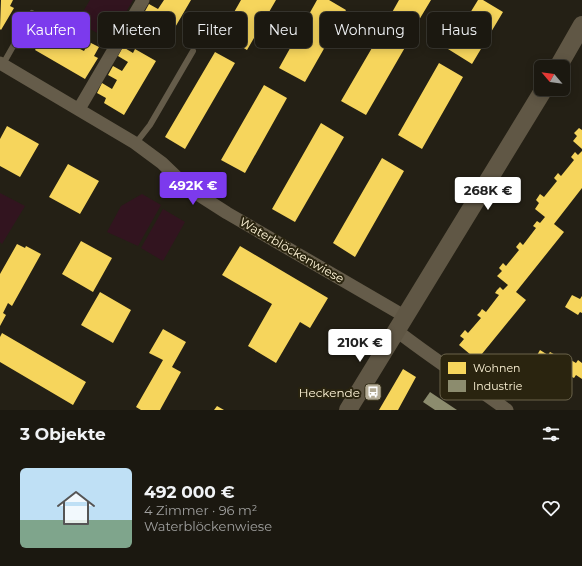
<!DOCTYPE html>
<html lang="de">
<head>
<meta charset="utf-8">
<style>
  body { margin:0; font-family:Montserrat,sans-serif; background:#28251e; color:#f1f3f6; height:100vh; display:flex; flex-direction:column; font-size:15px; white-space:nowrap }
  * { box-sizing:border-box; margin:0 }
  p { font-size:13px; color:#a0a09f }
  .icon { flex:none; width:22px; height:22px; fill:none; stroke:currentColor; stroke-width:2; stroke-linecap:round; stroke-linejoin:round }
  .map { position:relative; height:410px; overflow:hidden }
  .details { display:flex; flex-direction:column; background:#1b1810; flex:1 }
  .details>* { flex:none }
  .banner { position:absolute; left:12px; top:12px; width:558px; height:36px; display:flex; gap:8px }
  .needle { width:26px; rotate:299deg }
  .fabs { position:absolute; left:534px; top:60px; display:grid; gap:8px }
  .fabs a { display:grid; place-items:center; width:36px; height:36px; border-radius:6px; background:#1b1810; box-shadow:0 2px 10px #0003,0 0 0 1px #393730; font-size:20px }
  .price { position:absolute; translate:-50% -34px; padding:0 9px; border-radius:4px; background:#fff; color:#222; font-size:13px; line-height:26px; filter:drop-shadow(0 1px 2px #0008) }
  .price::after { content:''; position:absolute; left:50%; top:24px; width:12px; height:9px; margin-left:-6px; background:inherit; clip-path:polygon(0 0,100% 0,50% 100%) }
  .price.on { background:#7c3aed; color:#fff }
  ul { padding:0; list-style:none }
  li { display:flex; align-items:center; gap:12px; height:100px; padding:0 20px }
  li+li { border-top:1px solid #393730 }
  li span { display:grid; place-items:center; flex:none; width:112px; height:80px; border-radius:6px; color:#555 }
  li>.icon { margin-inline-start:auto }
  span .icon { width:48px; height:48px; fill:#fffc; stroke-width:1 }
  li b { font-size:17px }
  h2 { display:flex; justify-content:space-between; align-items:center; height:48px; padding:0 20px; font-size:17px }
  .tag { padding:0 14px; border-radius:6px; background:#1b1810; box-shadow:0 2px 10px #0003,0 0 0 1px #393730; font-size:14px; line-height:36px }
  .tag.on { background:#7c3aed; color:#fff }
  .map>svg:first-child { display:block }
  .green { fill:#32141f }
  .homes { fill:#f6d55c }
  .industry { fill:#8c8c6e }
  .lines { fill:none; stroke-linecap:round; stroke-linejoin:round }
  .service { stroke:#655c4a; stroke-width:6 }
  .minor { stroke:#655c4a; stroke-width:13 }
  .secondary { stroke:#605745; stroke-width:18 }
  .labels { text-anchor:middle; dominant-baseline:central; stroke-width:4; stroke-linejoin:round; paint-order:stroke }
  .street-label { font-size:12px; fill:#fff5d8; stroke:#2a240f }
  .poi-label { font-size:12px; fill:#fff5d8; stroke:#2a240f; text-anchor:end }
  .key { fill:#2a240f; stroke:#6a634b; stroke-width:1 }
  .key-label { font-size:11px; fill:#fff5d8 }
</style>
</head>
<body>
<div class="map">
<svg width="582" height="410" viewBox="0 0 582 410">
  <rect width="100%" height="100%" fill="#242015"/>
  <!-- green -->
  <path class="green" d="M 90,0 L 133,0 L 110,40 L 77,22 Z
    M 0,193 L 25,206 L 2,244 L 0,242 Z
    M 142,194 L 161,205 L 138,246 L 107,232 L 121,206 Z
    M 163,209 L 185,222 L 163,261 L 141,248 Z"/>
  <!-- homes -->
  <path class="homes" d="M 1,0 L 13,0 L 10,6 L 14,8 L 1,30 L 0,29 Z
    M 164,0 L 191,0 L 170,36 L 150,24 L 153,19 L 144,13 L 149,4 L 158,9 Z
    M 241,0 L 276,0 L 247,50 L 221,35 Z
    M 317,0 L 329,0 L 346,10 L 305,82 L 279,68 Z
    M 399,0 L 431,0 L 413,30 L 390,16 Z
    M 478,0 L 483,0 L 503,12 L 472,64 L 448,49 Z
    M 57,23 L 66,28 L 61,37 L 68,41 L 73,32 L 82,37 L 76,47 L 84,51 L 89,42 L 99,47 L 94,56 L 98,58 L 85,79 L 35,50 L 48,29 L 52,31 Z
    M 383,29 L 407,44 L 366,115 L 341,101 Z
    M 123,47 L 133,53 L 135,49 L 156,61 L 124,115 L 104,103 L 106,98 L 97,93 L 102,83 L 112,89 L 117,80 L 108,75 L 113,66 L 122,71 L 128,62 L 118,56 Z
    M 215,52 L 235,63 L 185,149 L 165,137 Z
    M 439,63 L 463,77 L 422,149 L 398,135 Z
    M 264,85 L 287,98 L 245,173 L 221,160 Z
    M 321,123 L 344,137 L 295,222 L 272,209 Z
    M 7,126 L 39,144 L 20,177 L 0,166 L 0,139 Z
    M 579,128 L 582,130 L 582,149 L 573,141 L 577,136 L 574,133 Z
    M 582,151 L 582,188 L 554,224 L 564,232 L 516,292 L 526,300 L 477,360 L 459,345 L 464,339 L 460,336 L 465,330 L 468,333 L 481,318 L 477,315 L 480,312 L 482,309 L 486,312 L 499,295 L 495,293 L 497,290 L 500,287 L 503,290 L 508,285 L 497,276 L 502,271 L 499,268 L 503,263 L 506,266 L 519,250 L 516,247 L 520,242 L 523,245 L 536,228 L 533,226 L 537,221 L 540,223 L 545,217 L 535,209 L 539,203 L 536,200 L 540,194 L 544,197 L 557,181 L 554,178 L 558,173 L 561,176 L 574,160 L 571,157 L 575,152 L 578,155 Z
    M 382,158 L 404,171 L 355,257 L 333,243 Z
    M 68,164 L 99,181 L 80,214 L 49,197 Z
    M 81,241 L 112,258 L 93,292 L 62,274 Z
    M 17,244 L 25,248 L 26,246 L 41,254 L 12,306 L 8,303 L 3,313 L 6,315 L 0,326 L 0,274 Z
    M 240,246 L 328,298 L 310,328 L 300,322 L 276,363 L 248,346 L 272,304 L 222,275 Z
    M 100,292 L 131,310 L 113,343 L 81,325 Z
    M 572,295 L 580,299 L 582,296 L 582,313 L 580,312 L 578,315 L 565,307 Z
    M 163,329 L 186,342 L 172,367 L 181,372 L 160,410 L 141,410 L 136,407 L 163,360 L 149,353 Z
    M 2,333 L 86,382 L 73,405 L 0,362 L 0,337 Z
    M 540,350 L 548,355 L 550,352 L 563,359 L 564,356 L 576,363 L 578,360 L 582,363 L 582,379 L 576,375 L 574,378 L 562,372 L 561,374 L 549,367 L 547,370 L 533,362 Z
    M 403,369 L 416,377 L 398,410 L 379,410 Z
    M 217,406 L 224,410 L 214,410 Z"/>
  <!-- industry -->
  <path class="industry" d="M 430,392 L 457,410 L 435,410 L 423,402 Z"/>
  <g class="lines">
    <!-- service -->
    <path class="service" d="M 3,64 L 32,13
      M 136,143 L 150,125 L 193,51"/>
    <!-- minor -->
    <path class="minor" d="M 0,63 L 135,143 L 162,163 L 188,188 L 227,213 L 406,317
      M 79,109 L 143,0
      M 397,331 C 433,359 471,383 507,410"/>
    <!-- secondary -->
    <path class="secondary" d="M 558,67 L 582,25
      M 348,410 L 544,89"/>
  </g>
  <!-- icons -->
  <defs>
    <symbol id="bus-square" viewBox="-11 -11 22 22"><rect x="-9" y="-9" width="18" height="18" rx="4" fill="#b2aa94" stroke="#2a240f"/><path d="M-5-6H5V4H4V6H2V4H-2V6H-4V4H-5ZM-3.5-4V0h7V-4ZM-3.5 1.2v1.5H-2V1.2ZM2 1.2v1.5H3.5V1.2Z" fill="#fff"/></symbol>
  </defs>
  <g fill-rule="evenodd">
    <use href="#bus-square" x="363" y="382" width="20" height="20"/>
  </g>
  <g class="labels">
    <!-- street labels -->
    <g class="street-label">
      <text transform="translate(292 250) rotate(30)">Waterblöckenwiese</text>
    </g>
    <!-- poi labels -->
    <g class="poi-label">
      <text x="360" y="392">Heckende</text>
    </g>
  </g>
  <!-- legend -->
  <rect x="440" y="354" width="132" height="46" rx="6" class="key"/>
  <rect x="448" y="362" width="18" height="12" fill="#f6d55c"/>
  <rect x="448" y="380" width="18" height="12" fill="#8c8c6e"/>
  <g class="key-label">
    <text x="473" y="372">Wohnen</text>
    <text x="473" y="390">Industrie</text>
  </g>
</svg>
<div class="fabs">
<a><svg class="needle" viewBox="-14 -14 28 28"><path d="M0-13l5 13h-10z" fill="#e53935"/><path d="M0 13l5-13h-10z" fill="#a0a09f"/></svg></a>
</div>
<b class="price on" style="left:193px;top:206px">492K €</b>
<b class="price" style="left:488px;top:211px">268K €</b>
<b class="price" style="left:360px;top:363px">210K €</b>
<div class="banner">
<a class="tag on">Kaufen</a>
<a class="tag">Mieten</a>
<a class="tag">Filter</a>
<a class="tag">Neu</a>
<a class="tag">Wohnung</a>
<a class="tag">Haus</a>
</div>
</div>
<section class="details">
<h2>3 Objekte<svg class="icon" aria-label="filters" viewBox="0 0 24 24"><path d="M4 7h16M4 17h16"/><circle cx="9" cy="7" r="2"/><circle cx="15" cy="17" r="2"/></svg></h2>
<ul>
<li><span style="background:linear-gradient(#bfe0f5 65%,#7fa58c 0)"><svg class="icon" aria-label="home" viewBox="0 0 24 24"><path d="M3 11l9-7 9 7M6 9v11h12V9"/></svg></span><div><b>492 000 €</b><p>4 Zimmer · 96 m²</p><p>Waterblöckenwiese</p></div><svg class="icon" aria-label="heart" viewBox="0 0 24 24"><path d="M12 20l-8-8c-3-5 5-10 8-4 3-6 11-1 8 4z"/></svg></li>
</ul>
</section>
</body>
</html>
